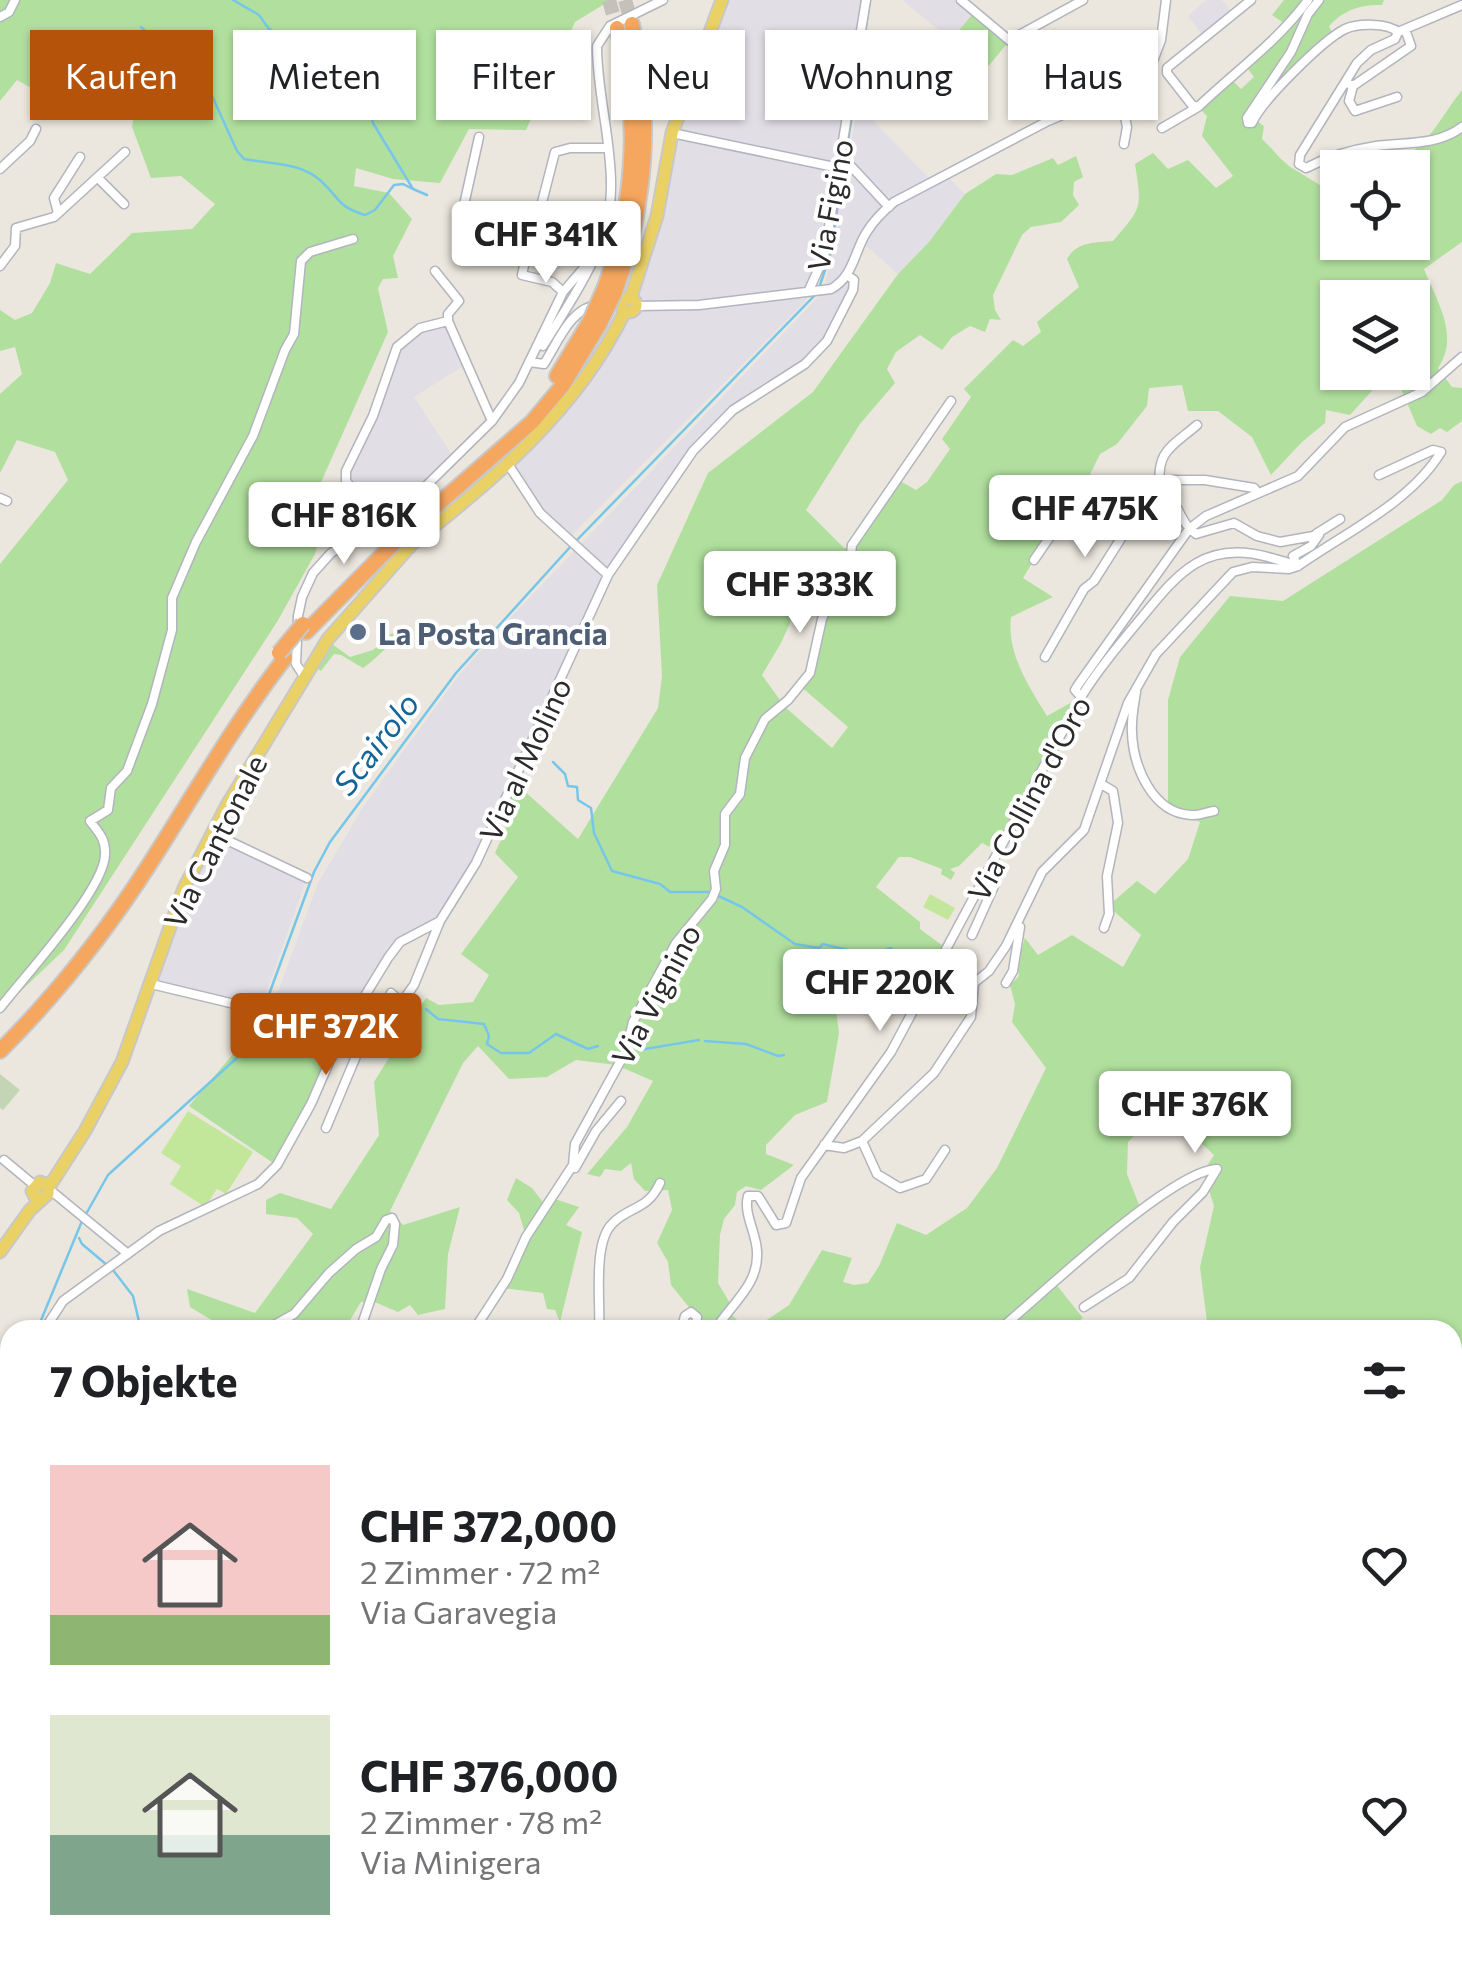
<!DOCTYPE html>
<html lang="de">
<head>
<meta charset="utf-8">
<style>
  body { margin:0; font-family:Commissioner,sans-serif; background:#f6f6f6; color:#202124; height:100vh; display:flex; flex-direction:column; font-size:38px; white-space:nowrap }
  * { box-sizing:border-box; margin:0 }
  p { font-size:32px; color:#757577 }
  .icon { flex:none; width:55px; height:55px; fill:none; stroke:currentColor; stroke-width:2; stroke-linecap:round; stroke-linejoin:round }
  .map { position:relative; flex:1; overflow:hidden }
  .panel { position:absolute; left:0px; top:1320px; width:1462px; height:642px; display:flex; flex-direction:column; background:#fff; border-radius:30px 30px 0 0; box-shadow:0 2px 8px #0004 }
  .panel>* { flex:none }
  .top-card { position:absolute; left:30px; top:30px; width:1402px; height:90px; display:flex; gap:20px }
  .tools { position:absolute; left:1320px; top:150px; display:grid; gap:20px }
  .tools a { display:grid; place-items:center; width:110px; height:110px; border-radius:0px; background:#fff; box-shadow:0 2px 8px #0004; font-size:50px }
  .price { position:absolute; translate:-50% -85px; padding:0 22px; border-radius:10px; background:#fff; color:#222; font-size:32px; line-height:65px; filter:drop-shadow(0 2px 5px #0008) }
  .price::after { content:''; position:absolute; left:50%; top:60px; width:30px; height:22px; margin-left:-15px; background:inherit; clip-path:polygon(0 0,100% 0,50% 100%) }
  .price.active { background:#b45309; color:#fff }
  ul { padding:0; list-style:none }
  li { display:flex; align-items:center; gap:30px; height:250px; padding:0 50px }
  li span { display:grid; place-items:center; flex:none; width:280px; height:200px; border-radius:0px; color:#555 }
  li>.icon { margin-inline-start:auto }
  span .icon { width:120px; height:120px; fill:#fffc; stroke-width:1 }
  li b { font-size:42px }
  h2 { display:flex; justify-content:space-between; align-items:center; height:120px; padding:0 50px; font-size:42px }
  .pill { padding:0 35px; border-radius:0px; background:#fff; box-shadow:0 2px 8px #0004; font-size:35px; line-height:90px }
  .pill.active { background:#b45309; color:#fff }
  .map>svg:first-child { display:block }
  .industrial { fill:#e1dee5 }
  .green { fill:#b1e09e; fill-rule:evenodd }
  .cemetery { fill:#c4d5b6 }
  .pitch { fill:#c3e79a }
  .water { fill:#77c6e9 }
  .lines { fill:none; stroke-linecap:round; stroke-linejoin:round }
  .stream { stroke:#77c6e9; stroke-width:2.5 }
  .highway-tunnel { stroke:#c5c1ba; stroke-width:14; stroke-dasharray:14 7; stroke-linecap:butt }
  .minor-casing { stroke:#b2b4be; stroke-width:11 }
  .major-casing { stroke:#c8c8c8; stroke-width:15 }
  .highway-casing { stroke:#c8c8c8; stroke-width:18 }
  .minor { stroke:#fff; stroke-width:8 }
  .major { stroke:#ead166; stroke-width:11 }
  .highway { stroke:#f6a75f; stroke-width:14 }
  .highway-bridge-casing { stroke:#c8c8c8; stroke-width:18; stroke-linecap:butt }
  .highway-bridge { stroke:#f6a75f; stroke-width:14 }
  .service-dot { fill:#5c6f8a; stroke:#fff; stroke-width:4 }
  .labels { text-anchor:middle; dominant-baseline:central; stroke-width:8; stroke-linejoin:round; paint-order:stroke }
  .street-label { font-size:30px; fill:#2b2b2b; stroke:#fff }
  .service-label { font-size:30px; font-weight:bold; fill:#4e5e75; stroke:#fff; text-anchor:start }
  .water-label { font-size:32px; font-style:italic; fill:#146497; stroke:#fff }
</style>
</head>
<body>
<div class="map">
<svg width="1462" height="1961" viewBox="0 0 1462 1961">
  <rect width="100%" height="100%" fill="#ece7de"/>
  <!-- industrial -->
  <path class="industrial" d="M 723,0 L 866,0 L 822,258 L 805,302 L 570,537 L 541,512 L 517,473 L 516,463 L 541,439 L 581,392 L 613,341 L 636,296 L 671,152 Z
    M 902,0 L 961,0 L 975,11 L 951,40 Z
    M 1206,0 L 1222,0 L 1233,13 L 1204,37 L 1188,16 Z
    M 858,105 L 928,177 L 945,174 L 965,194 L 929,242 L 898,274 L 864,244 L 847,275 L 854,280 L 833,331 L 805,364 L 777,380 L 712,430 L 608,575 L 486,841 L 440,921 L 400,942 L 341,1035 L 270,1013 L 318,883 L 365,804 L 459,675 L 510,618 L 824,291 Z
    M 444,320 L 465,365 L 414,397 L 456,461 L 390,515 L 352,489 L 346,471 L 373,416 L 391,359 L 408,335 Z
    M 211,833 L 307,878 L 260,1010 L 151,984 Z"/>
  <!-- green -->
  <path class="green" d="M 0,0 L 611,0 L 575,22 L 526,130 L 469,129 L 440,183 L 393,179 L 356,168 L 354,186 L 389,193 L 412,219 L 393,256 L 398,278 L 383,279 L 378,288 L 388,332 L 314,498 L 329,505 L 315,554 L 277,622 L 64,950 L 0,1011 L 0,564 L 68,480 L 55,452 L 17,440 L 0,473 L 0,394 L 22,374 L 15,347 L 0,351 L 0,310 L 15,320 L 32,313 L 50,283 L 56,263 L 90,274 L 132,233 L 192,229 L 215,204 L 181,176 L 151,178 L 132,127 L 138,88 L 110,80 L 99,115 L 61,105 L 17,80 L 0,101 Z
    M 1284,0 L 1384,0 L 1382,5 C 1361,4 1343,10 1329,26 L 1334,37 L 1269,95 L 1254,119 L 1264,126 L 1262,139 C 1272,148 1281,161 1292,168 C 1334,194 1337,189 1338,242 L 1345,243 L 1350,250 L 1376,243 L 1412,242 L 1412,168 L 1404,167 L 1404,158 C 1434,137 1440,118 1462,90 L 1462,242 L 1424,269 C 1437,302 1460,335 1438,368 L 1452,387 L 1462,388 L 1462,421 L 1447,432 L 1440,428 L 1431,434 L 1417,426 L 1394,373 L 1412,372 L 1412,298 L 1338,298 L 1338,372 L 1388,373 L 1350,415 L 1326,410 L 1325,423 L 1302,442 L 1271,475 L 1252,437 L 1218,411 L 1188,411 L 1182,385 L 1149,388 L 1147,406 L 1117,444 L 1100,454 L 1084,487 L 1046,540 L 1023,578 L 1053,597 L 1011,617 C 1007,654 1028,685 1047,716 L 1081,697 L 999,844 L 993,841 L 990,847 L 982,843 L 959,866 L 950,869 L 955,873 L 951,880 L 941,874 L 942,869 L 910,857 L 899,857 L 876,887 L 920,922 L 920,929 L 943,946 L 926,981 L 907,966 L 892,981 L 835,1002 L 839,1033 L 827,1102 L 795,1115 L 766,1145 L 766,1154 L 794,1165 L 761,1190 L 746,1186 L 737,1192 L 735,1205 L 724,1219 L 720,1235 L 718,1283 L 733,1308 L 729,1312 L 747,1330 L 696,1330 L 697,1317 L 671,1285 L 668,1262 L 657,1243 L 672,1210 L 668,1190 L 645,1191 L 634,1179 L 631,1163 L 621,1171 L 605,1169 L 600,1177 L 587,1174 L 627,1127 L 653,1081 L 616,1065 L 576,1060 L 547,1077 L 509,1079 L 478,1046 L 463,1063 L 390,1211 L 403,1225 L 460,1207 L 448,1254 L 445,1309 L 418,1315 L 410,1305 L 398,1312 L 377,1303 L 361,1302 L 344,1330 L 228,1330 L 190,1307 L 187,1289 L 255,1313 L 313,1234 L 297,1218 L 266,1214 L 266,1200 L 280,1193 L 331,1209 L 379,1135 L 374,1082 L 426,998 L 439,1005 L 473,1002 L 489,975 L 461,954 L 518,877 L 495,853 L 508,824 L 497,817 L 513,781 L 578,839 L 658,708 L 662,676 L 657,585 L 708,473 L 813,392 L 898,274 L 929,242 L 965,194 L 996,174 L 1012,175 L 1053,158 L 1058,165 L 1076,156 L 1083,177 L 1074,182 L 1073,195 L 1079,205 L 1061,222 L 1031,227 L 1022,235 L 993,295 L 995,310 L 1001,320 L 990,319 L 985,332 L 970,326 L 952,337 L 942,350 L 920,335 L 896,352 L 887,369 L 895,383 L 860,424 L 806,510 L 844,548 L 856,548 L 900,481 L 916,490 L 927,482 L 950,449 L 942,439 L 971,397 L 964,389 L 1013,340 L 1023,346 L 1041,332 L 1037,322 L 1079,287 L 1067,259 C 1077,241 1095,243 1113,241 C 1142,207 1142,209 1135,164 L 1153,153 L 1168,169 L 1188,160 L 1216,188 L 1233,176 L 1202,136 L 1207,116 L 1199,108 L 1230,78 L 1241,89 L 1254,77 L 1244,64 L 1288,26 L 1272,15 ZM 821,565 L 852,583 L 841,599 L 833,594 L 822,619 L 810,673 L 799,685 L 848,727 L 832,748 L 785,707 L 762,675 L 781,643 L 816,566 Z
    M 975,11 L 1010,40 L 986,69 L 951,40 Z
    M 1462,481 L 1462,1447 L 1453,1456 L 1452,1330 L 1208,1330 L 1200,1267 L 1214,1206 L 1203,1172 L 1214,1155 L 1199,1141 L 1203,1128 L 1199,1106 L 1176,1093 L 1128,1142 L 1127,1174 L 1141,1210 L 1055,1283 L 1083,1318 L 1067,1330 L 752,1330 L 789,1305 L 822,1250 L 852,1258 L 843,1282 L 854,1285 L 868,1283 L 879,1266 L 897,1223 L 926,1235 L 967,1208 L 997,1168 L 1046,1068 L 1012,1022 L 1015,1004 L 1010,985 L 1019,976 L 1017,965 L 1025,938 L 1038,955 L 1072,935 L 1123,967 L 1141,935 L 1108,906 L 1137,881 L 1155,894 L 1188,859 L 1200,822 L 1168,806 L 1168,700 L 1180,657 L 1230,596 L 1283,601 L 1442,500 L 1454,485 Z
    M 345,622 L 348,627 L 341,631 L 332,644 L 350,657 L 373,650 L 392,633 L 416,638 C 386,640 385,653 363,668 L 341,655 L 334,654 L 321,671 L 317,668 L 325,649 Z
    M 265,1016 L 333,1037 L 306,1108 L 273,1163 L 189,1106 Z
    M 516,1178 L 532,1188 L 546,1206 L 552,1198 L 579,1207 L 566,1225 L 582,1232 L 560,1322 L 555,1310 L 547,1309 L 543,1293 L 501,1288 L 526,1237 L 519,1213 L 507,1200 Z
    M 10,1641 L 10,1703 L 0,1709 L 0,1646 Z
    M 0,1912 L 10,1922 L 10,1952 L 41,1953 L 50,1961 L 0,1961 Z
    M 80,1952 L 149,1953 L 153,1961 L 78,1961 Z
    M 501,1952 L 529,1961 L 344,1961 L 333,1953 L 405,1953 L 408,1957 L 416,1953 Z
    M 586,1953 L 586,1952 L 704,1953 L 695,1961 L 580,1961 Z
    M 789,1953 L 871,1953 L 874,1961 L 792,1961 Z"/>
  <!-- cemetery -->
  <path class="cemetery" d="M 0,1074 L 20,1090 L 3,1110 L 0,1108 Z"/>
  <!-- pitch -->
  <path class="pitch" d="M 930,894 L 955,908 L 948,920 L 923,907 Z
    M 188,1111 L 253,1152 L 226,1194 L 217,1189 L 205,1207 L 170,1184 L 181,1166 L 161,1153 Z"/>
  <!-- water -->
  <path class="water" d="M 1462,1465 L 1462,1961 L 921,1961 L 926,1952 L 1452,1952 L 1452,1469 Z"/>
  <g class="lines">
    <!-- stream -->
    <path class="stream" d="M 233,0 L 259,15 L 269,29 L 292,41 L 313,47 L 344,71 L 370,109 L 373,123 L 413,189 L 427,195
      M 141,27 L 155,40 L 161,52 L 192,70 L 208,87 L 237,151 L 244,159 C 270,164 300,162 321,181 C 340,198 336,206 365,215 L 375,210 L 394,185 L 403,184 L 413,189
      M 819,288 L 830,255 L 870,0
      M 577,540 L 815,295
      M 553,762 L 565,774 L 568,786 L 577,787 L 578,800 L 591,808 L 594,833 L 612,871 L 660,884 L 670,892 L 710,892 L 742,907 L 795,944 L 819,948 L 823,944 L 860,953 L 866,958 L 891,948
      M 426,1009 L 438,1019 L 484,1024 L 489,1036 L 487,1044 L 501,1053 L 529,1053 L 556,1034 L 588,1049 L 598,1046
      M 705,1041 L 746,1044 L 778,1056 L 784,1055
      M 639,1050 L 699,1040
      M 86,1214 L 108,1175 L 240,1055 L 264,1008 L 314,872 L 330,842 L 456,673 L 571,546
      M 79,1238 L 82,1244 L 107,1265
      M 113,1270 L 133,1296 L 141,1330
      M 37,1330 L 82,1221
      M 0,1386 L 10,1377"/>
    <!-- highway-tunnel -->
    <path class="highway-tunnel" d="M 609,0 L 617,28
      M 625,0 L 632,24"/>
    <defs>
      <path id="minor" d="M 961,0 L 1052,76 L 1079,107
        M 1251,0 L 1167,68 L 1167,73 L 1192,105 L 1198,107 C 1236,71 1277,42 1308,0
        M 1319,0 L 1308,14 L 1291,52 L 1247,118 L 1248,123 L 1252,123 C 1262,100 1323,40 1345,29 C 1358,23 1388,23 1398,32
        M 1462,5 L 1398,32 L 1395,39 L 1371,50 L 1357,63 L 1300,155 L 1299,164 L 1306,168 C 1329,156 1350,150 1376,146 C 1406,142 1437,146 1462,127
        M 0,17 L 9,12 L 15,0
        M 1010,40 L 1083,0
        M 1153,61 L 1161,40 L 1166,0
        M 1349,84 L 1353,86 L 1349,101 L 1355,111 L 1397,97
        M 1353,86 L 1411,46 L 1405,29
        M 1162,128 L 1198,107
        M 672,133 L 839,168
        M 849,164 L 889,207
        M 0,169 L 30,141 L 36,129
        M 98,178 L 124,204
        M 58,213 L 54,198 L 80,157
        M 539,214 L 555,152 L 570,148 L 608,148
        M 477,222 L 485,217 L 499,223 L 505,217 L 500,210 L 484,212 L 464,205 L 479,137
        M 477,222 L 486,232 L 528,247 L 522,275 L 552,282 L 563,292
        M 0,266 L 15,246 L 16,228 L 54,217 L 125,152
        M 435,271 L 459,301 L 448,314 L 448,321
        M 809,290 L 824,257 L 866,0
        M 637,306 L 699,305 L 831,289 C 853,277 854,253 866,233 C 874,220 882,212 894,202 L 1048,121 L 1120,91 L 1127,127 L 1124,144
        M 448,321 L 492,421
        M 543,346 C 574,295 612,246 611,184 C 611,138 597,92 597,46 L 610,26 L 663,0
        M 529,362 L 544,364 C 558,342 571,307 598,305
        M 508,464 L 540,513 L 608,575
        M 1379,475 L 1433,450 L 1441,452
        M 1160,489 C 1156,451 1170,448 1197,425
        M 1161,490 C 1179,500 1179,523 1196,534 L 1234,523 L 1257,536 L 1280,542 L 1319,535 L 1311,546 L 1293,556 L 1298,566
        M 0,498 L 7,501
        M 390,515 L 352,489 L 346,481 L 346,471 L 373,416 L 397,347 L 420,328 L 448,321
        M 1316,534 L 1340,519
        M 1034,560 L 1084,487 L 1125,481 L 1161,490
        M 1045,657 L 1084,589 L 1094,581 L 1130,524 L 1146,504 L 1172,480 L 1205,480 L 1254,488 L 1258,493
        M 304,676 L 296,664 L 298,616 L 302,597 L 313,573 L 331,553 L 390,515 L 427,485 L 492,421 L 519,383 L 563,292 L 601,248
        M 1136,692 C 1134,705 1131,719 1132,732 C 1133,766 1152,813 1191,815 C 1199,816 1206,812 1214,811
        M 1081,697 L 1075,690 L 1078,685 L 1189,529 L 1206,516 L 1298,476 L 1345,427 L 1422,392 L 1462,357
        M 1101,784 L 1113,791 L 1118,823 L 1107,876 L 1109,914 L 1104,928
        M 212,833 L 307,878
        M 972,935 L 994,886 L 984,878
        M 1006,983 L 1013,971 L 1020,927
        M 151,984 L 260,1010 L 362,1042
        M 391,993 L 400,1001 L 396,1009 L 386,1004 Z
        M 0,1008 C 24,977 104,890 105,855 C 106,839 99,833 90,821 L 108,810 L 111,788 L 127,771 L 152,704 L 172,630 L 172,598 L 196,542 L 253,436 L 285,350 L 294,334 L 301,261 L 310,252 L 353,239
        M 326,1128 L 362,1042 L 386,1004 L 404,999 L 414,985 L 440,921
        M 862,1141 L 877,1174 L 900,1188 L 926,1179 L 945,1150
        M 824,1145 L 844,1148 L 862,1141 L 934,1073 L 971,1017 L 974,983 L 989,971 L 1006,946 L 1042,872 L 1084,830 L 1128,703 L 1156,654 L 1233,572 L 1252,567 L 1289,569 L 1298,566 C 1345,533 1411,502 1441,452
        M 4,1160 L 34,1185
        M 575,1168 L 596,1131 L 621,1101
        M 49,1189 L 128,1254
        M 44,1330 L 63,1301 L 159,1231 L 258,1184 L 277,1165 L 311,1104 L 341,1035 L 388,958 L 400,942 L 440,921 L 476,863 L 608,575 L 693,451 L 733,410 L 805,364 L 827,341 L 853,290 L 854,280 L 847,275
        M 265,1330 L 294,1314 L 329,1273 L 356,1249 L 376,1237 L 386,1220 L 392,1218 L 395,1224 L 393,1245 L 381,1269 L 360,1330
        M 474,1330 L 507,1279 L 526,1237 L 573,1165 L 575,1144 L 626,1051 L 633,1022 L 652,987 L 676,943 L 712,899 L 716,889 L 714,871 L 725,845 L 725,814 L 740,794 L 745,758 L 765,719 L 788,700 L 810,673 L 822,619 L 831,598 L 849,572 L 852,545 L 951,401
        M 599,1330 C 601,1303 592,1242 613,1223 C 630,1206 648,1210 660,1183
        M 681,1330 L 685,1316 L 691,1312 L 697,1317 L 696,1330
        M 715,1330 C 731,1304 759,1285 757,1252 C 757,1234 743,1214 748,1196 L 758,1196 L 776,1225 L 786,1223 L 801,1178 L 891,1052 L 1081,697 C 1098,670 1118,646 1138,622 C 1176,576 1202,539 1268,557 C 1278,560 1288,562 1298,566
        M 999,1330 C 1040,1296 1172,1170 1217,1169 L 1203,1192 L 1173,1222 L 1129,1278 L 1084,1307
        M 0,1367 L 10,1365
        M 0,1393 L 10,1384
        M 0,1497 L 10,1507
        M 0,1589 L 10,1578
        M 10,1778 L 4,1791 L 10,1795
        M 0,1832 L 10,1827
        M 166,1952 L 196,1952
        M 307,1952 L 333,1953
        M 746,1961 L 757,1956 L 758,1961
        M 882,1961 L 887,1952"/>
      <path id="major" d="M 631,297 L 657,216 L 672,133 L 722,0
        M622 305a7 7 0 1 1 14 0a7 7 0 1 1-14 0Z
        M 406,549 C 492,480 577,412 625,311
        M 49,1187 L 85,1131 L 122,1062 L 184,888 L 227,805 L 328,639 L 411,545
        M 0,1252 L 30,1210 L 48,1194 L 48,1185 L 40,1182 L 32,1191 L 35,1197 L 42,1199
        M 1452,1456 L 1462,1447
        M 887,1961 L 897,1952"/>
      <path id="highway" d="M 605,287 C 635,202 641,116 617,28
        M 615,292 C 647,203 653,116 632,24
        M 557,376 L 590,321
        M 306,632 L 397,540 L 532,422 L 563,385 L 599,325
        M 0,1051 C 56,995 106,932 149,865 C 194,795 234,724 285,658"/>
    </defs>
    <!-- minor casing -->
    <use href="#minor" class="minor-casing"/>
    <!-- major casing -->
    <use href="#major" class="major-casing"/>
    <!-- highway casing -->
    <use href="#highway" class="highway-casing"/>
    <!-- minor -->
    <use href="#minor" class="minor"/>
    <!-- major -->
    <use href="#major" class="major"/>
    <!-- highway -->
    <use href="#highway" class="highway"/>
    <defs>
      <path id="highway-bridge" d="M 590,321 L 605,287
        M 599,325 L 615,292
        M 279,653 L 303,624"/>
    </defs>
    <!-- highway-bridge casing -->
    <use href="#highway-bridge" class="highway-bridge-casing"/>
    <!-- highway-bridge -->
    <use href="#highway-bridge" class="highway-bridge"/>
  </g>
  <!-- markers -->
  <circle class="service-dot" cx="358" cy="632" r="10"/>
  <g class="labels">
    <!-- street labels -->
    <g class="street-label">
      <text transform="translate(829 205) rotate(-79)">Via Figino</text>
      <text transform="translate(524 759) rotate(-65)">Via al Molino</text>
      <text transform="translate(1028 798) rotate(-62)">Via Collina d'Oro</text>
      <text transform="translate(214 841) rotate(-63)">Via Cantonale</text>
      <text transform="translate(655 994) rotate(-62)">Via Vignino</text>
    </g>
    <!-- service labels -->
    <g class="service-label">
      <text x="378" y="632">La Posta Grancia</text>
    </g>
    <!-- water labels -->
    <g class="water-label">
      <text transform="translate(375 743) rotate(-53)">Scairolo</text>
    </g>
  </g>
</svg>
<div class="tools">
<a><svg class="icon" aria-label="locate" viewBox="0 0 24 24"><circle cx="12" cy="12" r="6"/><path d="M12 2v4M12 18v4M2 12h4M18 12h4"/></svg></a>
<a><svg class="icon" aria-label="layers" viewBox="0 0 24 24"><path d="M12 4l9 5-9 5-9-5zM3 14l9 5 9-5"/></svg></a>
</div>
<b class="price" style="left:546px;top:286px">CHF 341K</b>
<b class="price" style="left:1085px;top:560px">CHF 475K</b>
<b class="price" style="left:344px;top:567px">CHF 816K</b>
<b class="price" style="left:800px;top:636px">CHF 333K</b>
<b class="price" style="left:880px;top:1034px">CHF 220K</b>
<b class="price active" style="left:326px;top:1078px">CHF 372K</b>
<b class="price" style="left:1195px;top:1156px">CHF 376K</b>
<div class="top-card">
<a class="pill active">Kaufen</a>
<a class="pill">Mieten</a>
<a class="pill">Filter</a>
<a class="pill">Neu</a>
<a class="pill">Wohnung</a>
<a class="pill">Haus</a>
</div>
<section class="panel">
<h2>7 Objekte<svg class="icon" aria-label="filters" viewBox="0 0 24 24"><path d="M4 7h16M4 17h16"/><circle cx="9" cy="7" r="2"/><circle cx="15" cy="17" r="2"/></svg></h2>
<ul>
<li><span style="background:linear-gradient(#f6c9c9 75%,#8fb573 0)"><svg class="icon" aria-label="home" viewBox="0 0 24 24"><path d="M3 11l9-7 9 7M6 9v11h12V9"/></svg></span><div><b>CHF 372,000</b><p>2 Zimmer · 72 m²</p><p>Via Garavegia</p></div><svg class="icon" aria-label="heart" viewBox="0 0 24 24"><path d="M12 20l-8-8c-3-5 5-10 8-4 3-6 11-1 8 4z"/></svg></li>
<li><span style="background:linear-gradient(#dfe7d0 60%,#7fa58c 0)"><svg class="icon" aria-label="home" viewBox="0 0 24 24"><path d="M3 11l9-7 9 7M6 9v11h12V9"/></svg></span><div><b>CHF 376,000</b><p>2 Zimmer · 78 m²</p><p>Via Minigera</p></div><svg class="icon" aria-label="heart" viewBox="0 0 24 24"><path d="M12 20l-8-8c-3-5 5-10 8-4 3-6 11-1 8 4z"/></svg></li>
</ul>
</section>
</div>
</body>
</html>
